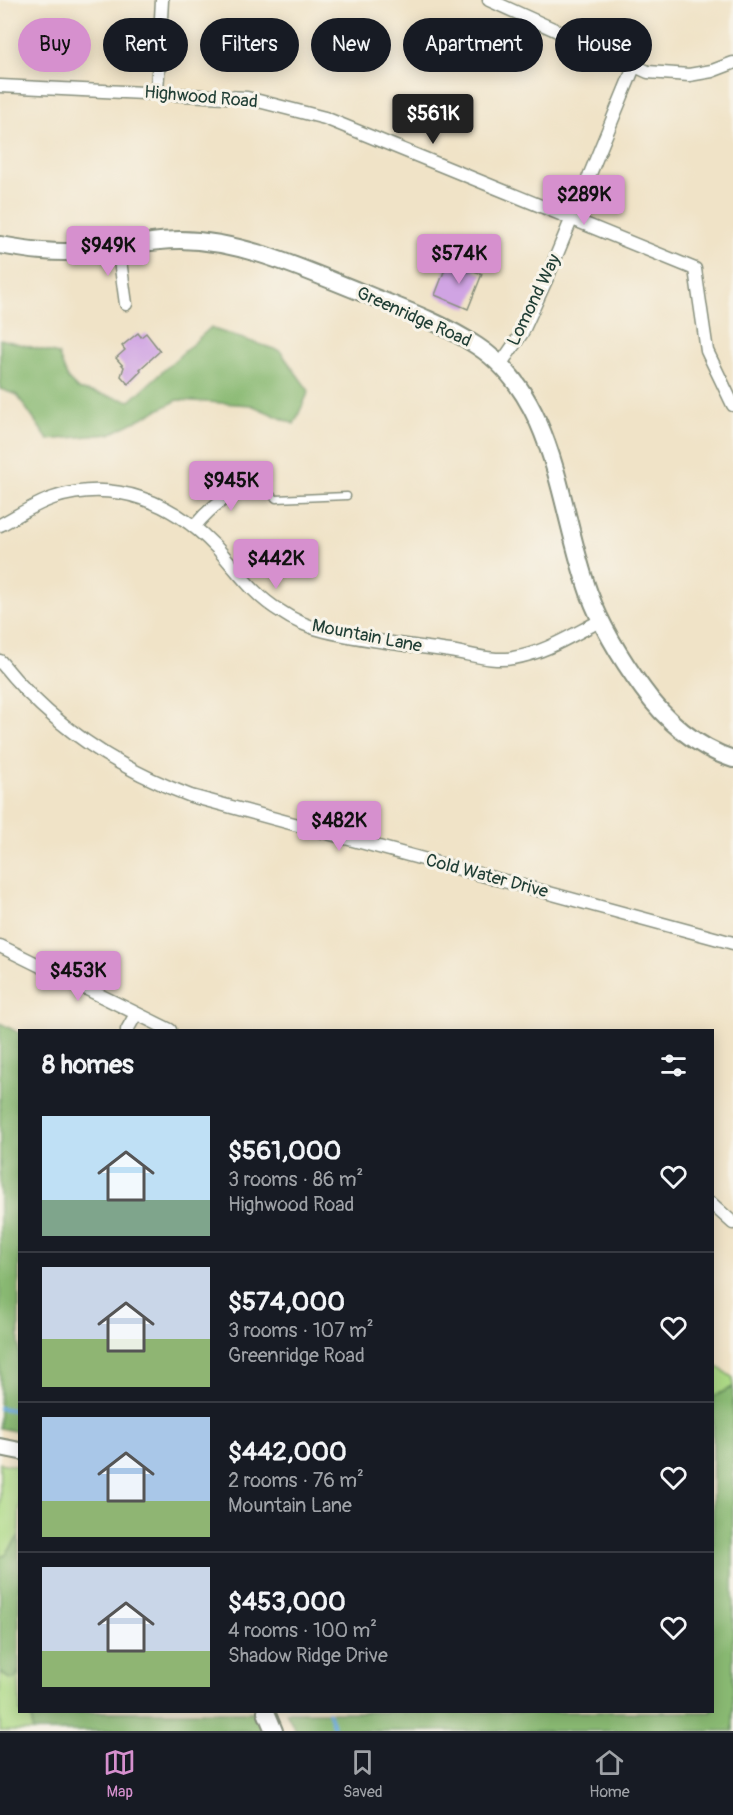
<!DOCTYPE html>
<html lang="en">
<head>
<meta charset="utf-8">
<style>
  body { margin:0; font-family:Pangolin,sans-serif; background:#20242c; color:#f1f3f6; height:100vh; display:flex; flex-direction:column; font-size:22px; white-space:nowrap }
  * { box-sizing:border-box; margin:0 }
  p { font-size:20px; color:#9ea1a6 }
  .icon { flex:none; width:33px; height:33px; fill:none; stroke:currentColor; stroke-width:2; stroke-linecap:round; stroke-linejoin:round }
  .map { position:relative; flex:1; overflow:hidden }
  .details { position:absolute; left:18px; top:1029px; width:696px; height:684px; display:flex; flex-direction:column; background:#171b24; border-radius:0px; box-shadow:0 3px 15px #0003 }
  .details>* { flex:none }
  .top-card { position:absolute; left:18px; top:18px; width:698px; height:54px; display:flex; gap:12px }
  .price { position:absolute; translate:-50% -51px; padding:0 14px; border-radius:6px; background:#d690ce; color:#111; font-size:20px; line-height:39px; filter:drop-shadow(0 2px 3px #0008) }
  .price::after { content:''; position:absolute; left:50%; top:36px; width:18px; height:14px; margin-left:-9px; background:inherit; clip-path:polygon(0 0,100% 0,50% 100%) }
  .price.on { background:#222; color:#fff }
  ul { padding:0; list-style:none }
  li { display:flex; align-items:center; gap:18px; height:150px; padding:0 24px }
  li+li { border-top:2px solid #363941 }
  li span { display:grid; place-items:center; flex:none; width:168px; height:120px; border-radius:0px; color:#555 }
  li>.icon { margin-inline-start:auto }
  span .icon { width:72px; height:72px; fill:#fffc; stroke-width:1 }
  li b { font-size:26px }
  h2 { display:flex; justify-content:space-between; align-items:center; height:72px; padding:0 24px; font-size:26px }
  .pill { padding:0 21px; border-radius:27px; background:#171b24; box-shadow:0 3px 15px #0003; font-size:21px; line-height:54px }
  .pill.on { background:#d690ce; color:#111 }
  .dock { display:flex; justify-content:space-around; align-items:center; height:84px; border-top:2px solid #363941; background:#171b24; font-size:16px; color:#9ea1a6 }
  .dock a { display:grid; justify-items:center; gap:3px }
  .dock .on { color:#d690ce }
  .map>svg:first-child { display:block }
  .green { fill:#adda86; stroke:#668c5d; stroke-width:1.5 }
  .forest { fill:#8aba73; stroke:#547c54; stroke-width:1.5 }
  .water { fill:#6cabdf; stroke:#46748a; stroke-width:1.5 }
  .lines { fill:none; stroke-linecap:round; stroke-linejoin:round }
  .stream { stroke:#6cabdf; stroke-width:4 }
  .building { fill:#d0a4e3 }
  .lane-casing { stroke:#88907e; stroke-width:9 }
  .street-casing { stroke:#88907e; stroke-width:15 }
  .secondary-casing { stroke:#88907e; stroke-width:20 }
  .lane { stroke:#fff; stroke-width:6 }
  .street { stroke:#fff; stroke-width:12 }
  .secondary { stroke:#fff; stroke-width:16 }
  .labels { text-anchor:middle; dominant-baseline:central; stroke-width:6; stroke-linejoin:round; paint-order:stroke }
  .street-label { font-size:18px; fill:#1f3d34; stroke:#f7f3e8 }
</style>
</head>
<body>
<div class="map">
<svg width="733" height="1731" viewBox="0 0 733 1731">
  <rect width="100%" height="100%" fill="#f7f3e8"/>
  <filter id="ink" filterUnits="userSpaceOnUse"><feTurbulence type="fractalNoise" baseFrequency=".0167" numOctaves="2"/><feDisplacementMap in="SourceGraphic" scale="12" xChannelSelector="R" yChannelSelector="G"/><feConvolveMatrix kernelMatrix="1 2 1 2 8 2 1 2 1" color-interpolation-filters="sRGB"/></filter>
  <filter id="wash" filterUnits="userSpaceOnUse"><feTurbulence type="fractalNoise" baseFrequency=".008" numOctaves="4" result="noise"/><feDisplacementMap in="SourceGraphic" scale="24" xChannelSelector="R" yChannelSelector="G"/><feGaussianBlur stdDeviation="1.35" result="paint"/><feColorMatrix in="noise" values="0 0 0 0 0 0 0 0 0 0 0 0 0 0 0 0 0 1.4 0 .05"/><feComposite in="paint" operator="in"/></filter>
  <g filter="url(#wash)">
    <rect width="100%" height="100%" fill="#f0e3c7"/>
    <!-- green -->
    <path class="green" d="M 712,1363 L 733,1378 L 733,1387 L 713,1397 Z
      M 0,1463 L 20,1467 L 19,1536 L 6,1554 L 0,1556 Z
      M 19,1670 L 20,1712 L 31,1712 L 33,1731 L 0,1731 L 0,1673 L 10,1679 L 15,1679 Z"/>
    <!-- forest -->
    <path class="forest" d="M 210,328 L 280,351 L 309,391 L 294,424 L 251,405 L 178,400 L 110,434 L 48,440 L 17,395 L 0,389 L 0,339 L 58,354 L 68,379 L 78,389 L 130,401 Z
      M 0,1023 L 19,1033 L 19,1432 L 0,1428 Z
      M 733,1387 L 733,1731 L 296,1731 L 286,1712 L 712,1712 L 713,1397 Z
      M 19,1536 L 19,1670 L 15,1679 L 10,1679 L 0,1673 L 0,1556 L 6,1554 Z
      M 31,1712 L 259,1712 L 266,1731 L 33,1731 Z"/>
    <!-- water -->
    <path class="water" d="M 464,257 L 478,263 L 478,268 L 471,270 L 457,263 L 456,260 Z"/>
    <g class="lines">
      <!-- stream -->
      <path class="stream" d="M 0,1408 L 20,1411
        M 328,1712 L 335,1731"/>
    </g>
    <g id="blocks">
      <!-- building -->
      <path class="building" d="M 447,264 L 455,267 L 456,264 L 482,274 L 468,309 L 435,295 Z
        M 138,333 L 141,337 L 146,333 L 160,351 L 140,369 L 141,371 L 128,384 L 121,376 L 124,367 L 116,358 L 125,350 L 122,346 Z"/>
    </g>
  </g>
  <g filter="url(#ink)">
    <use href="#blocks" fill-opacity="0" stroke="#88907e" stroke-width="1.5"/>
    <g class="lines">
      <defs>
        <path id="lane" d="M 255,482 L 276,499 L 347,496"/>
        <path id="street" d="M 489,0 L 648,72 L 689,75 L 712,71 L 733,63
          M 0,86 L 247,98 L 325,118 L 695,269 L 707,351 L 733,405
          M 157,92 L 162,0
          M 118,246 L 126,304
          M 500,365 L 522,333 L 548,276 L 634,67
          M 0,525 C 17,516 35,504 53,498 C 114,478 173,502 216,547 C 237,570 253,595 280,611 C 293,620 309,627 325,631 C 366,641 409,645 450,651 C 470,654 494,662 513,658 C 545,653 572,635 600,621
          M 195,526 C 212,505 230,493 255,482
          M 0,661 C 50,724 116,768 191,796 L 733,943
          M 0,946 L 170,1030
          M 127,1030 L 136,1014
          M 712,1204 L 733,1223"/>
        <path id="secondary" d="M 0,245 C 28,250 56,254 85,251 C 117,248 148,240 180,240 C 243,241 300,268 358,291 C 398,307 441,322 477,346 C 557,398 559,511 589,593 C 602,628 621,659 643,689 C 665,720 696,747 733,759
          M 0,1447 L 20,1451
          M 266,1712 L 274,1731"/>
      </defs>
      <!-- lane casing -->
      <use href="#lane" class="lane-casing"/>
      <!-- street casing -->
      <use href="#street" class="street-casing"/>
      <!-- secondary casing -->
      <use href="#secondary" class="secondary-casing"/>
      <!-- lane -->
      <use href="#lane" class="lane"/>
      <!-- street -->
      <use href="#street" class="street"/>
      <!-- secondary -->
      <use href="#secondary" class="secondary"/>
    </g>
  </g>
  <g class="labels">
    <!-- street labels -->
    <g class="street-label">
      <text transform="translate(201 97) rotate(5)">Highwood Road</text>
      <text transform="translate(534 300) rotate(-64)">Lomond Way</text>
      <text transform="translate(414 317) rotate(24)">Greenridge Road</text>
      <text transform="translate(367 636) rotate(11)">Mountain Lane</text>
      <text transform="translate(487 876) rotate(15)">Cold Water Drive</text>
    </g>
  </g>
</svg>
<b class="price on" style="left:433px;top:145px">$561K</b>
<b class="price" style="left:584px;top:226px">$289K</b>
<b class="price" style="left:108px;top:277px">$949K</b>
<b class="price" style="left:459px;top:285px">$574K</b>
<b class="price" style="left:231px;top:512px">$945K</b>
<b class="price" style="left:276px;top:590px">$442K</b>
<b class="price" style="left:339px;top:852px">$482K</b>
<b class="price" style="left:78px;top:1002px">$453K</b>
<div class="top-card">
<a class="pill on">Buy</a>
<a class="pill">Rent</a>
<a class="pill">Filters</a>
<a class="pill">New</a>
<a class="pill">Apartment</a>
<a class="pill">House</a>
</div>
<section class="details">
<h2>8 homes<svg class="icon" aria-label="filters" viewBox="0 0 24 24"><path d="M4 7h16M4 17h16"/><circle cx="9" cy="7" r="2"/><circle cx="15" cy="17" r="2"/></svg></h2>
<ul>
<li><span style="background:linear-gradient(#bfe0f5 70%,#7fa58c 0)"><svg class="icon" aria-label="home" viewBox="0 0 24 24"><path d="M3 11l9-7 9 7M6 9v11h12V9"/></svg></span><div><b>$561,000</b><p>3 rooms · 86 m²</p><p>Highwood Road</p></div><svg class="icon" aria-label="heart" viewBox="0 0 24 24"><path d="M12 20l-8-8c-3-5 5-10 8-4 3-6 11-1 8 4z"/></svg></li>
<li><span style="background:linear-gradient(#c9d6e8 60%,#8fb573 0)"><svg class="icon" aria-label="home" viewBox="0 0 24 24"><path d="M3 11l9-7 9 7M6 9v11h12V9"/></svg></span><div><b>$574,000</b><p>3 rooms · 107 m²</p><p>Greenridge Road</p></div><svg class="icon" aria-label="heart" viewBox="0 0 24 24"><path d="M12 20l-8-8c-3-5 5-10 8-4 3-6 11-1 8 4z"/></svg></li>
<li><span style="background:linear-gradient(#a9c7e8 70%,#8fb573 0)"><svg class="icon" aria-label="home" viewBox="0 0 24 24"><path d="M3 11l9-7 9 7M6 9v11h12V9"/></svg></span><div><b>$442,000</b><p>2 rooms · 76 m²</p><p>Mountain Lane</p></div><svg class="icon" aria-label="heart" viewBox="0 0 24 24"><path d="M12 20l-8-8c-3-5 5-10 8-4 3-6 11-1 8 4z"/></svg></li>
<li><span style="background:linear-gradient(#c9d6e8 70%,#8fb573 0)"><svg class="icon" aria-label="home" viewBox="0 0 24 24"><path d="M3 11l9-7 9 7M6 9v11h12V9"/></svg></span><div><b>$453,000</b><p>4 rooms · 100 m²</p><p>Shadow Ridge Drive</p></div><svg class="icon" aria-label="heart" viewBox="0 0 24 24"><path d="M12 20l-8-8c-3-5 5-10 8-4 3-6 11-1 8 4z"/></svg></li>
</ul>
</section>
</div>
<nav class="dock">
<a class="on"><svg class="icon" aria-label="map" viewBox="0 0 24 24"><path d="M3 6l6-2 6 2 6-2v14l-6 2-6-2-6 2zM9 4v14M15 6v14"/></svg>Map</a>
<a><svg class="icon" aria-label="saved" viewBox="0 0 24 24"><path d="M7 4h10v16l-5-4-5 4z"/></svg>Saved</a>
<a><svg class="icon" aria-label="home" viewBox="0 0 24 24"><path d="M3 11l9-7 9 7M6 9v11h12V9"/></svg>Home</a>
</nav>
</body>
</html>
